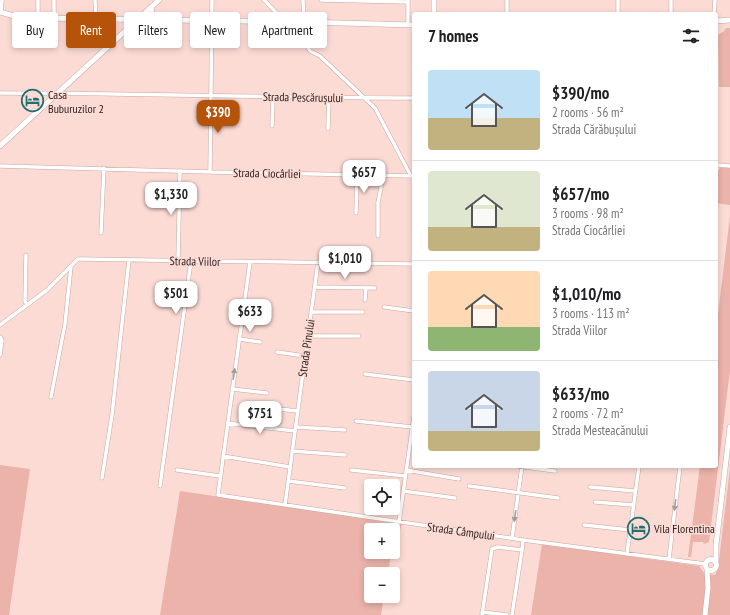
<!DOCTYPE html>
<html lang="en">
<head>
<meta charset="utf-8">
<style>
  body { margin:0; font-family:"PT Sans Narrow",sans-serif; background:#f6f6f6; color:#202124; height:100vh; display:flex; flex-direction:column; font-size:15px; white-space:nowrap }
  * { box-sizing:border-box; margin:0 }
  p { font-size:13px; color:#757577 }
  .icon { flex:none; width:22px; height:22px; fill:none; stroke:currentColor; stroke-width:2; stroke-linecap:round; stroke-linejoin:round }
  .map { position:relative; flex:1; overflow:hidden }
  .drawer { position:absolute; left:412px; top:12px; width:306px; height:456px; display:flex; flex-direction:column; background:#fff; border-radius:4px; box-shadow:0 2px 6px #0003 }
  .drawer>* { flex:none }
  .guide { position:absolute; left:12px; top:12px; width:340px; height:36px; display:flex; gap:8px }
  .fabs { position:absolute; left:364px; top:479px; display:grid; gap:8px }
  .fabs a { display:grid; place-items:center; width:36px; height:36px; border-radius:4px; background:#fff; box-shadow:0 2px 6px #0003; font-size:20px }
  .price { position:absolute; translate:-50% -34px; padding:0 9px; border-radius:8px; background:#fff; color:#222; font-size:13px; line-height:26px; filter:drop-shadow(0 1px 2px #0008) }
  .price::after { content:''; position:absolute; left:50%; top:24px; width:12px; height:9px; margin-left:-6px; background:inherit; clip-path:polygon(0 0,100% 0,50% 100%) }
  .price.current { background:#b45309; color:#fff }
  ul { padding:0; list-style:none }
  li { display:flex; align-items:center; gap:12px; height:100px; padding:0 16px }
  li+li { border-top:1px solid #e0e0e0 }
  li span { display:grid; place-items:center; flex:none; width:112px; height:80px; border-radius:4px; color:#555 }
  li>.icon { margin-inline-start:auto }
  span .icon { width:48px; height:48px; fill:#fffc; stroke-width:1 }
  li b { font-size:17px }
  h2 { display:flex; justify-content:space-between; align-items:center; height:48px; padding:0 16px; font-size:17px }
  .chip { padding:0 14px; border-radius:4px; background:#fff; box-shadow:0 2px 6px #0003; font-size:14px; line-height:36px }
  .chip.current { background:#b45309; color:#fff }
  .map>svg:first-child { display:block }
  .green { fill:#ebb3aa; fill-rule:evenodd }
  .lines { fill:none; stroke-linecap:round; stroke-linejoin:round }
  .street-casing { stroke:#c7a7a1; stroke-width:4.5 }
  .secondary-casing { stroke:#c7a7a1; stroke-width:6 }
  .street { stroke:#fff; stroke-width:3.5 }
  .secondary { stroke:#fff; stroke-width:5 }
  .oneway { fill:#a19c9b }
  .labels { text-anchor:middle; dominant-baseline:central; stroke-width:3; stroke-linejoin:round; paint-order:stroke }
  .poi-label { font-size:12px; fill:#2e2220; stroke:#fddbd5; text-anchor:start }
  .street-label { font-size:12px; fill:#2e2220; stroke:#fddbd5 }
</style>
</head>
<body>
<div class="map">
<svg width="730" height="615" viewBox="0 0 730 615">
  <rect width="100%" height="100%" fill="#fddbd5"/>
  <!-- green -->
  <path class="green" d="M 726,28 L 730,28 L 730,87 L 719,87 L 718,35 L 724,31 Z
    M 720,168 L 730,168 L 730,205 L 716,203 C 716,192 713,177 720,168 Z
    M 730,216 L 730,370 L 709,542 L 704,544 L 703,542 L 693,542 L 691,557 L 688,557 L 700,466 L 716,466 L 716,331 Z
    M 0,465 L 30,469 L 9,615 L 0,615 Z
    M 730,468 L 730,615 L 531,615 L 542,544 L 699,566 L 705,574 L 715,575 L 718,568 Z
    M 180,491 L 402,524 L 390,560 L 388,574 L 371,574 L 371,596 L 384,596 L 381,615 L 160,615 ZM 371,530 L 393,530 L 393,552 L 371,552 Z"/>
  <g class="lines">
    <defs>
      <path id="street" d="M 95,0 L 96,19
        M 264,0 L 292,29 L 306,44 L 310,51 L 320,56 L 375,108 L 411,176
        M 303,0 L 305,43
        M 321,0 L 408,2
        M 507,0 L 507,14
        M 618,0 L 618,14
        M 671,0 L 671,14
        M 1,12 L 2,0
        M 714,14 L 715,0
        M 38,18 L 38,0
        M 54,18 L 54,0
        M 408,24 L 408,1
        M 0,93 C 138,93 276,98 414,98
        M 272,126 L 273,97
        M 328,129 L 329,97
        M 716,165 L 730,166
        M 0,166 L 210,172 L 414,176
        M 210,172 L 212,0
        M 356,213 L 357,175
        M 101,233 L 104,168
        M 378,236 L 378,202 L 381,188 L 381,175
        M 26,255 L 25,301 L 27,305
        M 178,260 L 180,171
        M 250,262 L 218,495 L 523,540 L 705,564
        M 315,287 L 375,288
        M 365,300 L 366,288
        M 244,307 L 266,310
        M 384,307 L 414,311
        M 311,312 L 363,312
        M 0,325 L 47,290 L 78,259 L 81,259 L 414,264
        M 308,336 L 359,336
        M 0,337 L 2,340 L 0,355
        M 239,339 L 260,342
        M 277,352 L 305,356
        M 365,374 L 414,380
        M 232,389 L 267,393
        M 51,397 L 65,324 L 71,266
        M 268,408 L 298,411
        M 356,421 L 412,427
        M 227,423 L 295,431
        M 296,427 L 345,430
        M 292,451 L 345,455
        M 223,456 L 290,467
        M 518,466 L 555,471
        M 177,470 L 220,476
        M 351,470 L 405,476
        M 406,470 L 459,479
        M 102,478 L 112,415 L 129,260
        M 288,481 L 345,488
        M 160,486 L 191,261
        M 469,486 L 558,498
        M 590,487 L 635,491
        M 403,491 L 455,498
        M 595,502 L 633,505
        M 285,505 L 318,262
        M 399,522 L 414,416
        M 584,525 L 630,530
        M 512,538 L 522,466
        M 627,554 L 639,466
        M 669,559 L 680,466
        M 482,612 L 507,615
        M 482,615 L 492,549 L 498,547 L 522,550 L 523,540
        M 512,615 L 522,550"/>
      <path id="secondary" d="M 434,0 L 434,14
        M 151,7 L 152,16 L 157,20
        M 0,12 L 14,16 L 38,18 L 303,22 L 414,25
        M 716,21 L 730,20
        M 0,146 L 159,0
        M705.5 565a5.5 5.5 0 1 1 11 0a5.5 5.5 0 1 1-11 0Z
        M 716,563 L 716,545 L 730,427
        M 705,615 L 708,588 L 707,569"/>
    </defs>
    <!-- street casing -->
    <use href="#street" class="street-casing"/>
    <!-- secondary casing -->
    <use href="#secondary" class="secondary-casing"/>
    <!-- street -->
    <use href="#street" class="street"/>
    <!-- secondary -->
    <use href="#secondary" class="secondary"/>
  </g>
  <!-- one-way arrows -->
  <defs><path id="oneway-solid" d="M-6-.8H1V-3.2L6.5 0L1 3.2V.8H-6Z"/></defs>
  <g class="oneway">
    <use href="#oneway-solid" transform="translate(234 374) rotate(-82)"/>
    <use href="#oneway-solid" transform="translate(675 505) rotate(97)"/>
    <use href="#oneway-solid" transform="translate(515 516) rotate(98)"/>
  </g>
  <!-- icons -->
  <defs>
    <symbol id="hotel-ring" viewBox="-11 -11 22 22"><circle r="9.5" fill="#fddbd5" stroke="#216d71" stroke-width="1.5"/><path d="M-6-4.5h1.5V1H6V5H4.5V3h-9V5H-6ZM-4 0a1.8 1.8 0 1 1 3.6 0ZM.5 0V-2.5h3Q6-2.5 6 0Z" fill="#216d71"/></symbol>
  </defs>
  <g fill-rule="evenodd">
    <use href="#hotel-ring" x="20" y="88" width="25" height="25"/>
    <use href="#hotel-ring" x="626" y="516" width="25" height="25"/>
  </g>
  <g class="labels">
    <!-- poi labels -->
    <g class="poi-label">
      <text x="48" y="94">Casa<tspan x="48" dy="14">Buburuzilor 2</tspan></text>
      <text x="654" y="528">Vila Florentina</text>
    </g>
    <!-- street labels -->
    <g class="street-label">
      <text transform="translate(303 97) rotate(1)">Strada Pescărușului</text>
      <text transform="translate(267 173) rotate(1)">Strada Ciocârliei</text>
      <text transform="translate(195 261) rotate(1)">Strada Viilor</text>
      <text transform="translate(306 348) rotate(-82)">Strada Pinului</text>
      <text transform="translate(461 531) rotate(8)">Strada Câmpului</text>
    </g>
  </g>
</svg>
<div class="fabs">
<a><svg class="icon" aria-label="locate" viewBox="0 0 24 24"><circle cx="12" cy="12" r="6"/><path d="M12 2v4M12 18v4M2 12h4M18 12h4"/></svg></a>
<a>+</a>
<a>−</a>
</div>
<b class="price current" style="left:218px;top:134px">$390</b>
<b class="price" style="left:364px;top:194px">$657</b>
<b class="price" style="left:171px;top:216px">$1,330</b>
<b class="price" style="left:345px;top:280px">$1,010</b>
<b class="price" style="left:176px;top:315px">$501</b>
<b class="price" style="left:250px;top:333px">$633</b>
<b class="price" style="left:260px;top:435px">$751</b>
<div class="guide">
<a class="chip">Buy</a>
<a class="chip current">Rent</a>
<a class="chip">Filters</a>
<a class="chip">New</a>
<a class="chip">Apartment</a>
</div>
<section class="drawer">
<h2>7 homes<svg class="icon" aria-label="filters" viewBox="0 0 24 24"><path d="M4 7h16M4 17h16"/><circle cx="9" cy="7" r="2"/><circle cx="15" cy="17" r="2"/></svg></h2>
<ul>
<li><span style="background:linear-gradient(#bfe0f5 60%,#c2b280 0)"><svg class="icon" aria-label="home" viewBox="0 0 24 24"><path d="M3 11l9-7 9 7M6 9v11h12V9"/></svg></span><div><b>$390/mo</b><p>2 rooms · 56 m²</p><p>Strada Cărăbușului</p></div></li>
<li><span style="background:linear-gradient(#dfe7d0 70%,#c2b280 0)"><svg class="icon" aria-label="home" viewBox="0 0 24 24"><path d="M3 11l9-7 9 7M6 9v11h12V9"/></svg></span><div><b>$657/mo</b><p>3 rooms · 98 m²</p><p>Strada Ciocârliei</p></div></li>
<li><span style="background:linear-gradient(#ffd9b3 70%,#8fb573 0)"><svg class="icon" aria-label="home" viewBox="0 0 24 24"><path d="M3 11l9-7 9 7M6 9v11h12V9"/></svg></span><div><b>$1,010/mo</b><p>3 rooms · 113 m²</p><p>Strada Viilor</p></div></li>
<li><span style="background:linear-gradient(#c9d6e8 75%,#c2b280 0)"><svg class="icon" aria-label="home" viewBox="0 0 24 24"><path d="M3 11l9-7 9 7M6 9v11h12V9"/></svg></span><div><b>$633/mo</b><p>2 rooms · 72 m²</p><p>Strada Mesteacănului</p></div></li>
</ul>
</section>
</div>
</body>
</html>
